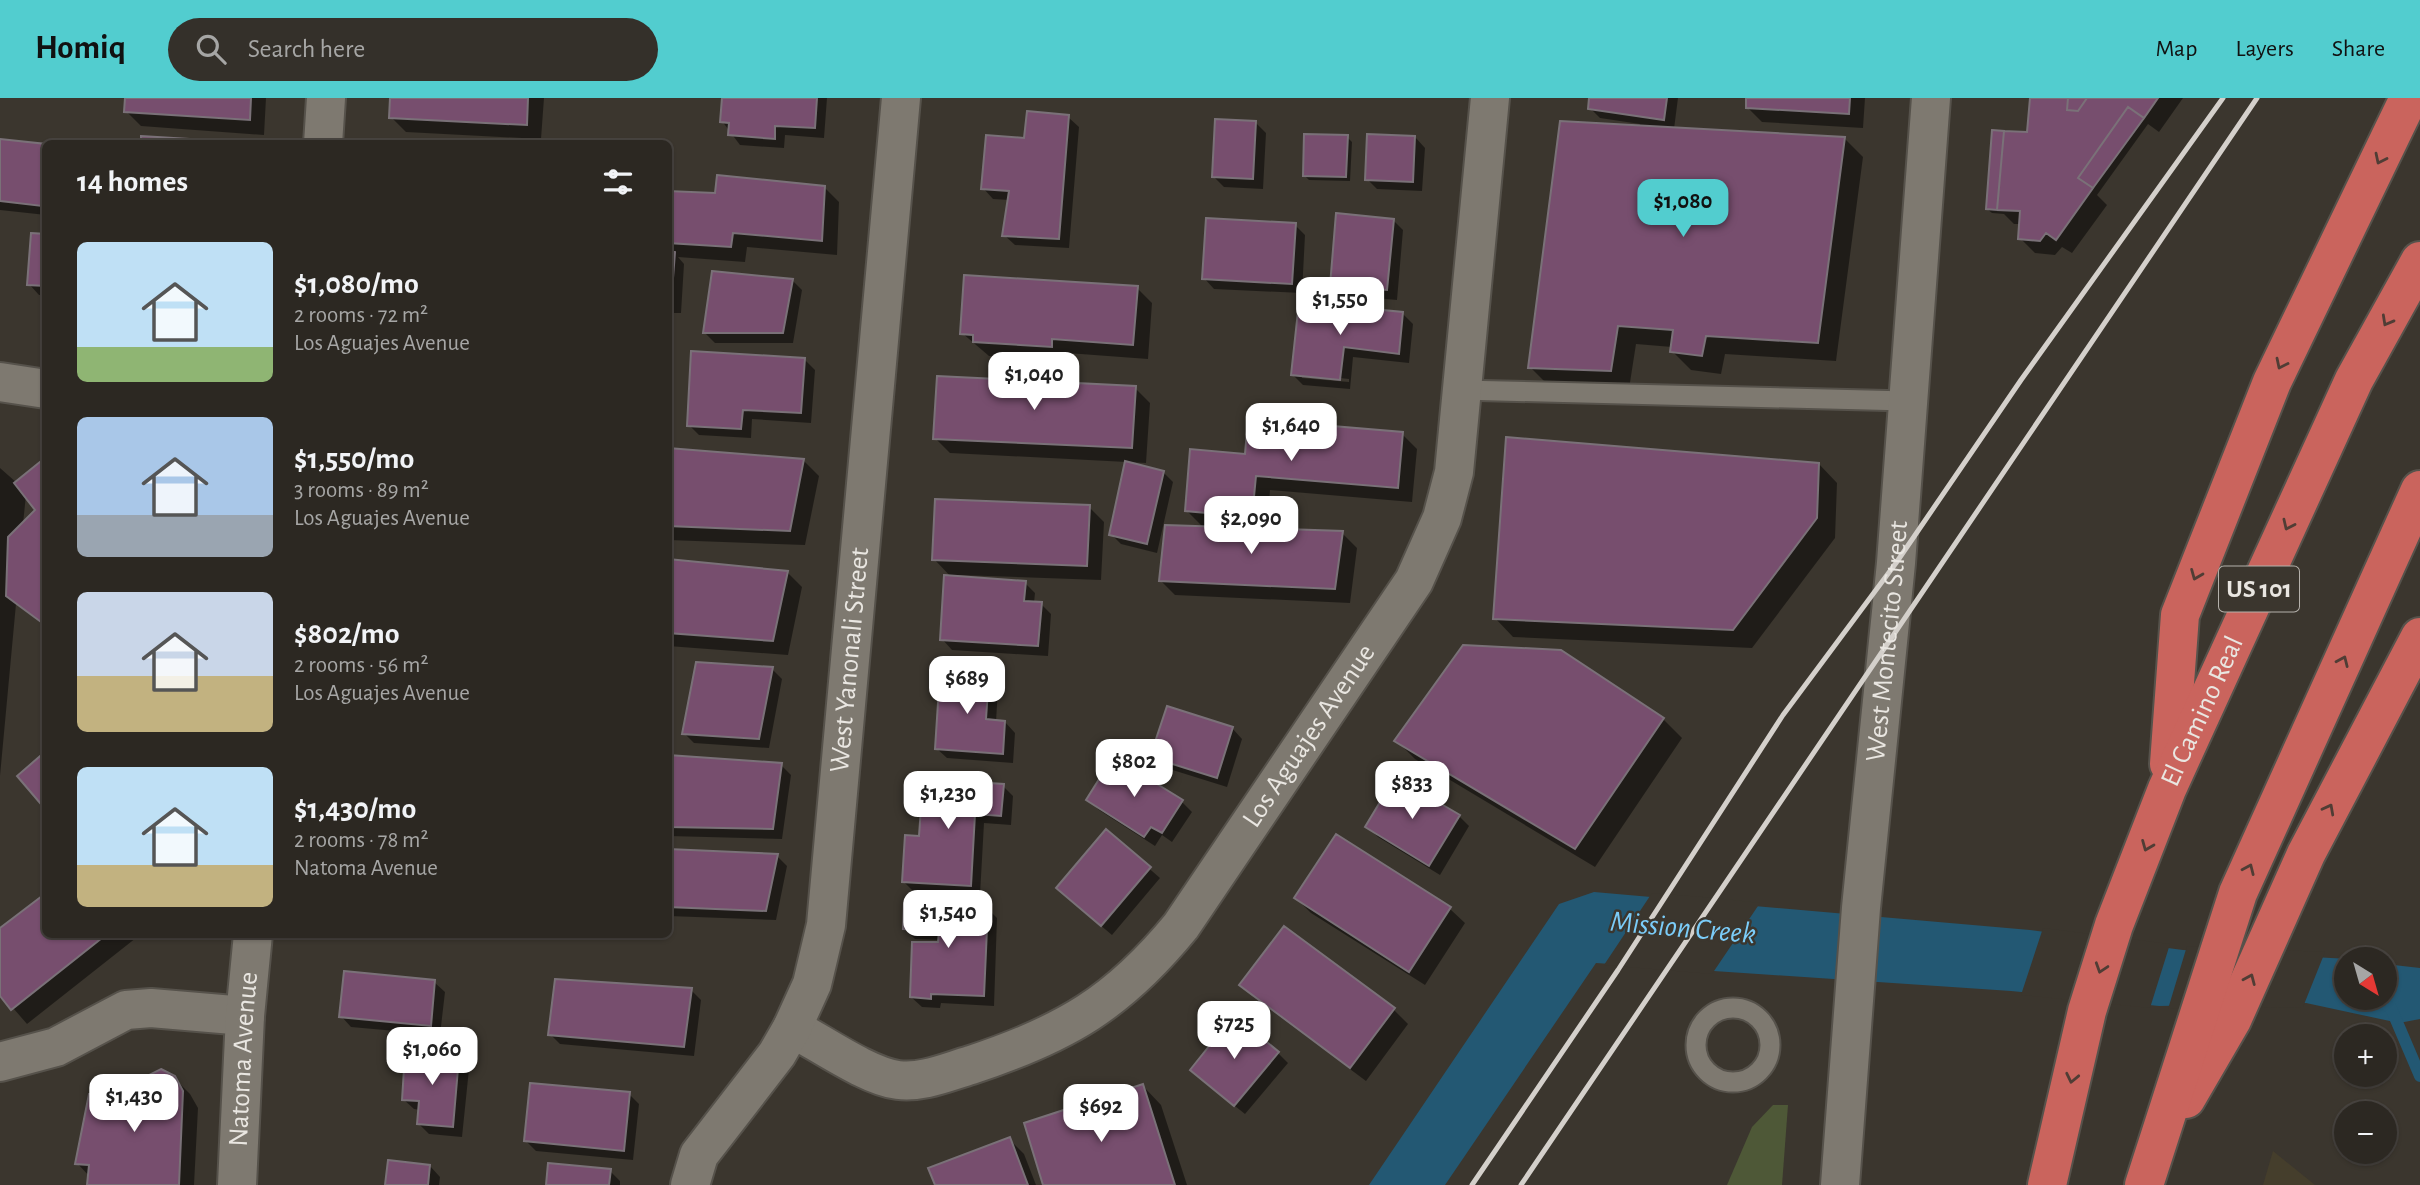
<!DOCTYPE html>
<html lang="en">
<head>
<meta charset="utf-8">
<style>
  body { margin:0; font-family:"Alegreya Sans",sans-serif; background:#34302a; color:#f1f3f6; height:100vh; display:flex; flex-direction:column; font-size:26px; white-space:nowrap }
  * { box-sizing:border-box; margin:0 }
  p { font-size:23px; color:#a6a6a5 }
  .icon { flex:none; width:38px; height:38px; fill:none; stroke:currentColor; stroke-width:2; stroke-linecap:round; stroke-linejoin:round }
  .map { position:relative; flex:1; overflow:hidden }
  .panel { position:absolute; left:42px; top:42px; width:630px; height:798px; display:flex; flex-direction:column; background:#2c2822; border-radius:10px; box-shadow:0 2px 5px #0004,0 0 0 2px #484440 }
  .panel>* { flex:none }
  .needle { width:46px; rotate:143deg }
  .fabs { position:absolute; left:2334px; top:849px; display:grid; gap:14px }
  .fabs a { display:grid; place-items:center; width:63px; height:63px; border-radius:50%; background:#2c2822; box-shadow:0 2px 5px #0004,0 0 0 2px #484440; font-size:35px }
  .price { position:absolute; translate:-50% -60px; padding:0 16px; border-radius:14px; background:#fff; color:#222; font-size:23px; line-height:46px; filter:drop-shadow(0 2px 4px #0008) }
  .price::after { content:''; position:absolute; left:50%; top:42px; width:21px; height:16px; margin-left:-10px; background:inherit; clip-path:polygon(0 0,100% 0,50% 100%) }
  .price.active { background:#52cdcf; color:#111 }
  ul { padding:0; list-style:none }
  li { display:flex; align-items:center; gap:21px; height:175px; padding:0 35px }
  li span { display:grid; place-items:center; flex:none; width:196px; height:140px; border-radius:10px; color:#555 }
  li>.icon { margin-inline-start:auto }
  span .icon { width:84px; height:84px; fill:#fffc; stroke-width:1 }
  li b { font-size:30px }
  h2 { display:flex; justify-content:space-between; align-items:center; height:84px; padding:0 35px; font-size:30px }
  header { display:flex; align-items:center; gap:42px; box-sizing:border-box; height:98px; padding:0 35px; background:#52cdcf; color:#111 }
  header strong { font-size:33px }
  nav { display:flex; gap:38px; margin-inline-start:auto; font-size:24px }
  .search { width:490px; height:63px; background:#34302a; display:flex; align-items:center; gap:18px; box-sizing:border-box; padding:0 24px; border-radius:38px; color:#a6a6a5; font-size:26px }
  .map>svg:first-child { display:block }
  .commercial { fill:#453e2c }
  .green { fill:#4e5837 }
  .water { fill:#235873 }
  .pier { fill:#3b362e }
  .shadow { fill:#0007; fill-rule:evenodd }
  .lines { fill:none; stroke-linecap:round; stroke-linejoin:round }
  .stream { stroke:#235873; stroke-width:12 }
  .building { fill:#774e6e; stroke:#7a7178; stroke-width:2 }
  .lane-casing { stroke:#56524b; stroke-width:23 }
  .street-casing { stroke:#56524b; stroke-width:42 }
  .secondary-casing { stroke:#56524b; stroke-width:42 }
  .highway-casing { stroke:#56524b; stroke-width:42 }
  .lane { stroke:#7e7970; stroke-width:19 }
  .street { stroke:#7e7970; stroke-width:38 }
  .secondary { stroke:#7e7970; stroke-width:38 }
  .highway { stroke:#ca645d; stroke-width:38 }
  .rail { stroke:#d4d0cb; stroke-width:5 }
  .oneway { stroke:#503d35 }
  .labels { text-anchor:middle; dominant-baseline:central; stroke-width:5; stroke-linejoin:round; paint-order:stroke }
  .shield { fill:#3b362e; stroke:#b5b1ab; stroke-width:2 }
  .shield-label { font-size:26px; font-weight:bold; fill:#e9e6e1 }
  .street-label { font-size:28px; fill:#e9e6e1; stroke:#3b362e }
  .water-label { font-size:30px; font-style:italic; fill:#7bccf8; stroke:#3b362e }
</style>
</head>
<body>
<header>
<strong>Homiq</strong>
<div class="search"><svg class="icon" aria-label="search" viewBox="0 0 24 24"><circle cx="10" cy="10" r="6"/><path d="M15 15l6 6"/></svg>Search here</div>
<nav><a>Map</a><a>Layers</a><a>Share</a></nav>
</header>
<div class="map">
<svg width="2420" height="1087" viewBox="0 0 2420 1087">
  <rect width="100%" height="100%" fill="#3b362e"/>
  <!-- commercial -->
  <path class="commercial" d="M 2273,1053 L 2315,1087 L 2263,1087 Z"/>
  <!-- green -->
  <path class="green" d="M 1773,1007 L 1788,1007 L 1782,1087 L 1727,1087 L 1752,1029 Z"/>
  <!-- water -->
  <path class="water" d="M 1594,794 L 2030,832 L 2183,852 L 2349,861 L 2347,900 L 2385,900 L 2385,866 L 2420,870 L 2420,921 L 2399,925 L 2306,905 L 2159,908 L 2011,893 L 1596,865 L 1445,1087 L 1369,1087 L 1559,806 Z"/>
  <!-- pier -->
  <path class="pier" d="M 1652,795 L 1715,800 L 1760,805 L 1712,876 L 1604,867 Z
    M 2043,830 L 2170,846 L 2150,910 L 2021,897 Z
    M 2187,848 L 2325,854 L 2303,909 L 2168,911 Z"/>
  <!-- shadow -->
  <path class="shadow" d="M 127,0 L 266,0 L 264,37 L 141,28 L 126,13 Z
    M 392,0 L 544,0 L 541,41 L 406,34 L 391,19 Z
    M 724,0 L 827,0 L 824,40 L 785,37 L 784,50 L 740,47 L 722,23 Z
    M 1591,0 L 1678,0 L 1674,31 L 1844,40 L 1863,59 L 1836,263 L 1725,256 L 1721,276 L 1691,272 L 1672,253 L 1672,249 L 1636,246 L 1629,291 L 1549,288 L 1530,269 L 1639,29 L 1640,26 L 1600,20 L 1590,10 Z
    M 1748,0 L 1865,0 L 1863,30 L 1762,24 L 1747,9 Z
    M 2032,0 L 2183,0 L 2159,34 L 2148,26 L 2097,97 L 2107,107 L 2072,155 L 2062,149 L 2055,157 L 2035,155 L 2020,140 L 2021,126 L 2014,126 L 2004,116 L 1992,115 L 1987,111 L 2029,36 Z
    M 1068,19 L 1079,29 L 1069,150 L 1015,147 L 1004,137 L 1009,102 L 993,101 L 983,90 L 1025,42 Z
    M 1256,25 L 1266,35 L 1263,91 L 1224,89 L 1214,79 Z
    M 1347,39 L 1352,44 L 1350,83 L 1309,82 L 1304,77 Z
    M 1415,39 L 1425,50 L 1422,93 L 1377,91 L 1367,81 Z
    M 0,43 L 46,48 L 46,117 L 0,112 Z
    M 824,89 L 839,104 L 837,157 L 747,149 L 745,164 L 678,159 L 684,166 L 681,215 L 668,215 L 668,95 L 717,96 Z
    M 1393,122 L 1403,132 L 1397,202 L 1342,197 L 1332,187 Z
    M 1295,127 L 1305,137 L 1302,195 L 1214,191 L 1204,180 Z
    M 46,138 L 46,197 L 39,197 L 29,186 Z
    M 792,182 L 802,192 L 793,245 L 715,245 L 705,235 Z
    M 1137,190 L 1152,205 L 1148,261 L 1067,255 L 1066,263 L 989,258 L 962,235 Z
    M 1403,216 L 1413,226 L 1409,265 L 1353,259 L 1350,291 L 1303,287 L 1293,277 ZM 1302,276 L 1349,281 L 1349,284 L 1302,280 Z
    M 805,262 L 815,272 L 811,325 L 752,321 L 751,340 L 699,337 L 689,327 Z
    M 1135,290 L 1150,305 L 1146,365 L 950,355 L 935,340 Z
    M 1402,336 L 1417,351 L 1412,404 L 1270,392 L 1267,432 L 1342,435 L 1357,450 L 1350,505 L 1175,497 L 1160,482 L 1204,430 L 1187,413 L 1247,358 Z
    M 668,352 L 804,363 L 819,378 L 805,447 L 668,442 Z
    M 46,361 L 46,529 L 16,506 L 0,678 L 0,370 L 17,385 ZM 26,397 L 37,412 L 23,426 Z
    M 1819,366 L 1837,385 L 1835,440 L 1752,550 L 1513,539 L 1495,520 Z
    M 1163,374 L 1173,384 L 1157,455 L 1121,446 L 1111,436 Z
    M 1089,409 L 1104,424 L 1101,482 L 958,477 L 958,480 L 1025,485 L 1035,495 L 1034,505 L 1041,506 L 1051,516 L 1048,558 L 952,552 L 942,541 L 952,480 L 934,461 Z
    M 668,463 L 787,474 L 802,489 L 788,557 L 668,548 Z
    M 772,571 L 782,581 L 769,650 L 694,645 L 684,635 Z
    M 988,579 L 998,590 L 996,624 L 1005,624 L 1015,635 L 1013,665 L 947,660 L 936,650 Z
    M 1663,621 L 1682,640 L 1595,769 L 1415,661 L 1396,642 Z
    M 1232,630 L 1242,641 L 1227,689 L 1163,669 L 1152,659 Z
    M 668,659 L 781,667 L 791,677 L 782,741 L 668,738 Z
    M 1003,688 L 1013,698 L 1011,727 L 984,725 L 980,797 L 914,794 L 904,784 L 921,740 Z
    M 1089,702 L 1181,703 L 1192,714 L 1172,744 L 1162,737 L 1155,748 L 1099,712 Z
    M 1459,718 L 1469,728 L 1440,777 L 1378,739 L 1368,729 Z
    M 1106,733 L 1160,780 L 1112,837 L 1068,800 Z
    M 668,753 L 777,758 L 787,768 L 776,822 L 668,818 Z
    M 1296,800 L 1450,811 L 1465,825 L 1425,887 L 1311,815 Z
    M 987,810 L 997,820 L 994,908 L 941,905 L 940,910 L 922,909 L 911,899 L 940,842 L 915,841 L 905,831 Z
    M 0,833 L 46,836 L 141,836 L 27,926 L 0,895 Z
    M 434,884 L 445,894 L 440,937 L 351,929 L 341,918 Z
    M 1242,886 L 1393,911 L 1408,926 L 1366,983 L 1256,901 Z
    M 691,892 L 701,902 L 694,958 L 560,946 L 550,936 Z
    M 1278,955 L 1288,965 L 1245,1016 L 1202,982 Z
    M 458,961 L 469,971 L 462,1039 L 429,1036 L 419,1026 L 420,1012 L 414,1011 L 403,1001 Z
    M 174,980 L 190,996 L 198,1010 L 194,1087 L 89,1087 L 90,1079 L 77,1065 L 111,997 Z
    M 1143,988 L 1161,1007 L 1187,1087 L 1045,1087 Z
    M 629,996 L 639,1006 L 633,1062 L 536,1053 L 526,1043 Z
    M 1010,1042 L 1024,1056 L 1036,1087 L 937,1087 Z
    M 430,1068 L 440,1079 L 439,1087 L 386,1087 Z
    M 610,1073 L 620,1083 L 620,1087 L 548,1087 Z"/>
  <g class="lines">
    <!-- stream -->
    <path class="stream" d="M 2373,900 L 2391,910 L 2420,978"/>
  </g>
  <!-- building -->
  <path class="building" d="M 125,0 L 251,0 L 250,22 L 124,14 Z
    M 390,0 L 528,0 L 527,27 L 389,20 Z
    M 722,0 L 817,0 L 815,30 L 775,28 L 775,41 L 728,37 L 729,25 L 720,24 Z
    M 1589,0 L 1667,0 L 1664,22 L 1588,11 Z
    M 1746,0 L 1850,0 L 1849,16 L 1746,10 Z
    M 2030,0 L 2068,0 L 2067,12 L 2078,13 L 2087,0 L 2158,0 L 2144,20 L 2128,9 L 2078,80 L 2093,90 L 2056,142 L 2046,135 L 2040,143 L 2018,141 L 2020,113 L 1997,112 L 2004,33 L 2027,34 Z
    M 2068,0 L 2087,0 L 2078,13 L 2067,12 Z
    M 2128,9 L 2144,20 L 2093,90 L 2078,80 Z
    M 1027,13 L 1069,17 L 1059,141 L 1002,138 L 1009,93 L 981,91 L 986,37 L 1024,40 Z
    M 1215,21 L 1256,23 L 1253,81 L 1212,79 Z
    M 1560,23 L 1845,39 L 1818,245 L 1706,238 L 1702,258 L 1670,254 L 1673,232 L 1618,228 L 1611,273 L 1528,270 Z
    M 1992,32 L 2004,33 L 1997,112 L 1986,111 Z
    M 1304,36 L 1348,37 L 1346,79 L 1303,78 Z
    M 1367,36 L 1415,38 L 1413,84 L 1365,82 Z
    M 141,38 L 238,44 L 238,46 L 141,46 Z
    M 0,41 L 46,46 L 42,108 L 0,103 Z
    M 717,77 L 825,88 L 822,143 L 733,135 L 731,149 L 668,145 L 668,93 L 715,95 Z
    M 1336,115 L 1394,121 L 1387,192 L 1330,188 Z
    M 1206,120 L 1296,125 L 1292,186 L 1202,181 Z
    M 31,135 L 46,136 L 46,188 L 27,187 Z
    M 668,153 L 675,154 L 671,206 L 668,206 Z
    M 712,173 L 793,181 L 783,235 L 703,235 Z
    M 964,177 L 1138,188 L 1133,247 L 1052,241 L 1052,249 L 973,244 L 973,237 L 960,236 Z
    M 1299,204 L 1403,214 L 1399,256 L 1344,249 L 1340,282 L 1291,277 Z
    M 691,253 L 805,260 L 801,315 L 743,312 L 741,331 L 687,328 Z
    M 937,278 L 1136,288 L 1132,350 L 933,341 Z
    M 1248,321 L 1403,334 L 1398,390 L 1256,378 L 1252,419 L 1185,413 L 1190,351 L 1245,356 Z
    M 1506,339 L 1819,365 L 1817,420 L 1733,532 L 1493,521 Z
    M 668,350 L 804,361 L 790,433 L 668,428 Z
    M 46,359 L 46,526 L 45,527 L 6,498 L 8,439 L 35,412 L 14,385 Z
    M 1125,363 L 1164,373 L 1147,446 L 1109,437 Z
    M 935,401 L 1090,407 L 1087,468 L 932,462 Z
    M 1165,427 L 1343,433 L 1335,491 L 1159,483 Z
    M 668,461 L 788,473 L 773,543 L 668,535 Z
    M 944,477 L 1026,483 L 1024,503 L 1042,504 L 1038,548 L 940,542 Z
    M 1463,547 L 1561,552 L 1664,620 L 1575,751 L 1394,643 Z
    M 46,561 L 46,592 L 41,565 Z
    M 696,564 L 773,569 L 759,641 L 682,636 Z
    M 940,574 L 989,578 L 986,621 L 1005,623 L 1003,656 L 935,651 Z
    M 1167,608 L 1233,629 L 1217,680 L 1150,659 Z
    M 46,653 L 46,712 L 17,678 Z
    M 668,657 L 782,665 L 773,731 L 668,729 Z
    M 1113,659 L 1183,702 L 1162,735 L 1151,729 L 1144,739 L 1086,702 Z
    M 1395,679 L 1460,717 L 1429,768 L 1365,729 Z
    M 923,681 L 1004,686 L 1001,718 L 975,716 L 971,788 L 902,784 L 905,737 L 919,738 Z
    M 1106,731 L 1151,769 L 1101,828 L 1056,790 Z
    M 1336,736 L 1451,809 L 1409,874 L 1294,800 Z
    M 668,751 L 778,756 L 766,813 L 668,809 Z
    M 46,795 L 46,836 L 107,836 L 11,912 L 0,898 L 0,830 Z
    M 904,805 L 988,808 L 984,898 L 931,896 L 931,901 L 910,899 L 912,844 L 938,844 L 939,833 L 903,831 Z
    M 1284,828 L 1395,910 L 1350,970 L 1239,887 Z
    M 344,873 L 435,882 L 431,928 L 339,919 Z
    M 555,881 L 692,890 L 684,949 L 548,937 Z
    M 1234,917 L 1279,954 L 1234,1008 L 1190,972 Z
    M 405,955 L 459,959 L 453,1029 L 417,1026 L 419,1003 L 402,1002 Z
    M 161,971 L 175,978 L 183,993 L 179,1087 L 87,1087 L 89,1067 L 75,1066 L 89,996 L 111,996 Z
    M 530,985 L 630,994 L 624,1053 L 524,1043 Z
    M 1143,986 L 1175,1087 L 1043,1087 L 1024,1025 Z
    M 1010,1039 L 1028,1087 L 935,1087 L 928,1070 Z
    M 388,1062 L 430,1067 L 428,1087 L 385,1087 Z
    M 548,1065 L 611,1071 L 609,1087 L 546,1087 Z"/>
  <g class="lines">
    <defs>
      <path id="lane" d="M 1460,292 L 1907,303
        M1696 947a37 37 0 1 1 74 0a37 37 0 1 1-74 0Z"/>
      <g id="street">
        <path d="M 323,46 L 326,0"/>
        <path d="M 0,284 L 46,291"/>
        <path id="s1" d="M 792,930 C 821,945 867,978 898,982 C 923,985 947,974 971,967 C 1065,936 1118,905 1181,828 L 1414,483 L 1442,420 L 1454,374 L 1490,0"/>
        <path d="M 0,964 L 56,949 L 126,912 L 151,910 L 245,918"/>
        <path id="s2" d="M 237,1087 L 245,918 L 253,836"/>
        <path id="s3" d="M 690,1087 L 699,1057 L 777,956 L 792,930 L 812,886 L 826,827 L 901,0"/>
      </g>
      <g id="secondary">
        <path id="s4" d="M 1840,1087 L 1861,810 L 1896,465 L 1931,0"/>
      </g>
      <g id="highway">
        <path d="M 2169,666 L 2180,517 L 2272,284 L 2409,0"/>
        <path d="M 2186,1001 L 2232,922 L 2306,756 L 2420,539"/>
        <path id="s5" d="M 2047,1087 L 2087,913 L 2114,827 L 2167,691 L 2354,282 L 2420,163"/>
        <path d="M 2144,1087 L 2238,795 L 2420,392"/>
      </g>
    </defs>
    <!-- lane casing -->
    <use href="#lane" class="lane-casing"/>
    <!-- street casing -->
    <use href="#street" class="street-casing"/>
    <!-- secondary casing -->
    <use href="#secondary" class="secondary-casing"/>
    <!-- highway casing -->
    <use href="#highway" class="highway-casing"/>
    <!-- lane -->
    <use href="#lane" class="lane"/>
    <!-- street -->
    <use href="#street" class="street"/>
    <!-- secondary -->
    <use href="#secondary" class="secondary"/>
    <!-- highway -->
    <use href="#highway" class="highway"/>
    <!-- rail -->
    <path class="rail" d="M 1472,1087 L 1618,872 L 1783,617 L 1896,465 L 2021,282 L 2223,0
      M 1521,1087 L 2257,0"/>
  </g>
  <!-- one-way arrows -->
  <defs><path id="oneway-chevron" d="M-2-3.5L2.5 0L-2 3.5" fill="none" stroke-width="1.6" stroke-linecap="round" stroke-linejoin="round" transform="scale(1.75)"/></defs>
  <g class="oneway">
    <use href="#oneway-chevron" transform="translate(2380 61) rotate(116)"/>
    <use href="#oneway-chevron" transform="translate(2387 223) rotate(119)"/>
    <use href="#oneway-chevron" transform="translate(2281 266) rotate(116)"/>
    <use href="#oneway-chevron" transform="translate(2288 427) rotate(115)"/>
    <use href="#oneway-chevron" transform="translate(2196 477) rotate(112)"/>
    <use href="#oneway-chevron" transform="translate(2343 563) rotate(-66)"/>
    <use href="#oneway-chevron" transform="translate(2329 711) rotate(-62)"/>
    <use href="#oneway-chevron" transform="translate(2147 748) rotate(112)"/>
    <use href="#oneway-chevron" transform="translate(2249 771) rotate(-66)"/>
    <use href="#oneway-chevron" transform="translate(2101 870) rotate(108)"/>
    <use href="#oneway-chevron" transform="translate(2250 881) rotate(-67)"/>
    <use href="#oneway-chevron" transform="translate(2072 980) rotate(102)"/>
  </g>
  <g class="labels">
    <!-- shield labels -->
    <rect class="shield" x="2219" y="468.5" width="80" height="45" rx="5"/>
    <g class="shield-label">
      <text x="2259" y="491">US 101</text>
    </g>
    <!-- street labels -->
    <g class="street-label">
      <text stroke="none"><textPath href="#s4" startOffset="546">West Montecito Street</textPath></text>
      <text stroke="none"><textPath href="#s3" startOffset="564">West Yanonali Street</textPath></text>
      <text stroke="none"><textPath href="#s5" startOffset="500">El Camino Real</textPath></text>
      <text stroke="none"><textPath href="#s1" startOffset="679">Los Aguajes Avenue</textPath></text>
      <text stroke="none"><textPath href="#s2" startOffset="126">Natoma Avenue</textPath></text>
    </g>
    <!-- water labels -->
    <g class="water-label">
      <text transform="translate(1683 830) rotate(5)">Mission Creek</text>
    </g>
  </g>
</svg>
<div class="fabs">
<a><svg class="needle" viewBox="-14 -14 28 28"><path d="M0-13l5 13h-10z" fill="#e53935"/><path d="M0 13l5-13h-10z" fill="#a6a6a5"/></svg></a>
<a>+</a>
<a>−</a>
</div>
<b class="price active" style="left:1683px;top:141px">$1,080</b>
<b class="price" style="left:1340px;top:239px">$1,550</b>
<b class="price" style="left:1034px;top:314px">$1,040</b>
<b class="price" style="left:1291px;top:365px">$1,640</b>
<b class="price" style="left:1251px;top:458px">$2,090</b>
<b class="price" style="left:967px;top:618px">$689</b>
<b class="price" style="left:1134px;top:701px">$802</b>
<b class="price" style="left:1412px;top:723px">$833</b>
<b class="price" style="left:948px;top:733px">$1,230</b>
<b class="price" style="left:948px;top:852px">$1,540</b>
<b class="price" style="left:1234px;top:963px">$725</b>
<b class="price" style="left:432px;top:989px">$1,060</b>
<b class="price" style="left:134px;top:1036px">$1,430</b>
<b class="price" style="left:1101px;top:1046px">$692</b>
<section class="panel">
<h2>14 homes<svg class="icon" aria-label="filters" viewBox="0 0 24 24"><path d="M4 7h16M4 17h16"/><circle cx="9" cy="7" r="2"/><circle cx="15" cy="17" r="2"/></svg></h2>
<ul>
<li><span style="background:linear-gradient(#bfe0f5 75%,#8fb573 0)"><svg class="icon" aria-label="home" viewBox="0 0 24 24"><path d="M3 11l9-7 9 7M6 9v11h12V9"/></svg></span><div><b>$1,080/mo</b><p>2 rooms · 72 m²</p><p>Los Aguajes Avenue</p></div></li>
<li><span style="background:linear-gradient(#a9c7e8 70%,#9aa5b1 0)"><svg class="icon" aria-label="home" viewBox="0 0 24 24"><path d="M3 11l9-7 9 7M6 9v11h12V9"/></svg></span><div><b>$1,550/mo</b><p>3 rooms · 89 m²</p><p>Los Aguajes Avenue</p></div></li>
<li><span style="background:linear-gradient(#c9d6e8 60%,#c2b280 0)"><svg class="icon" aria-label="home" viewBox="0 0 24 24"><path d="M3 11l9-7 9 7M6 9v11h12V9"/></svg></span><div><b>$802/mo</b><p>2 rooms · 56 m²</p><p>Los Aguajes Avenue</p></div></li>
<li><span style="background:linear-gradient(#bfe0f5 70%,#c2b280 0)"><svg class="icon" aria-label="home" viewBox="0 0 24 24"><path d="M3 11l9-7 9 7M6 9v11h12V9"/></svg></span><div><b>$1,430/mo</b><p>2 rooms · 78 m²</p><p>Natoma Avenue</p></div></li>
</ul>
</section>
</div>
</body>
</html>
